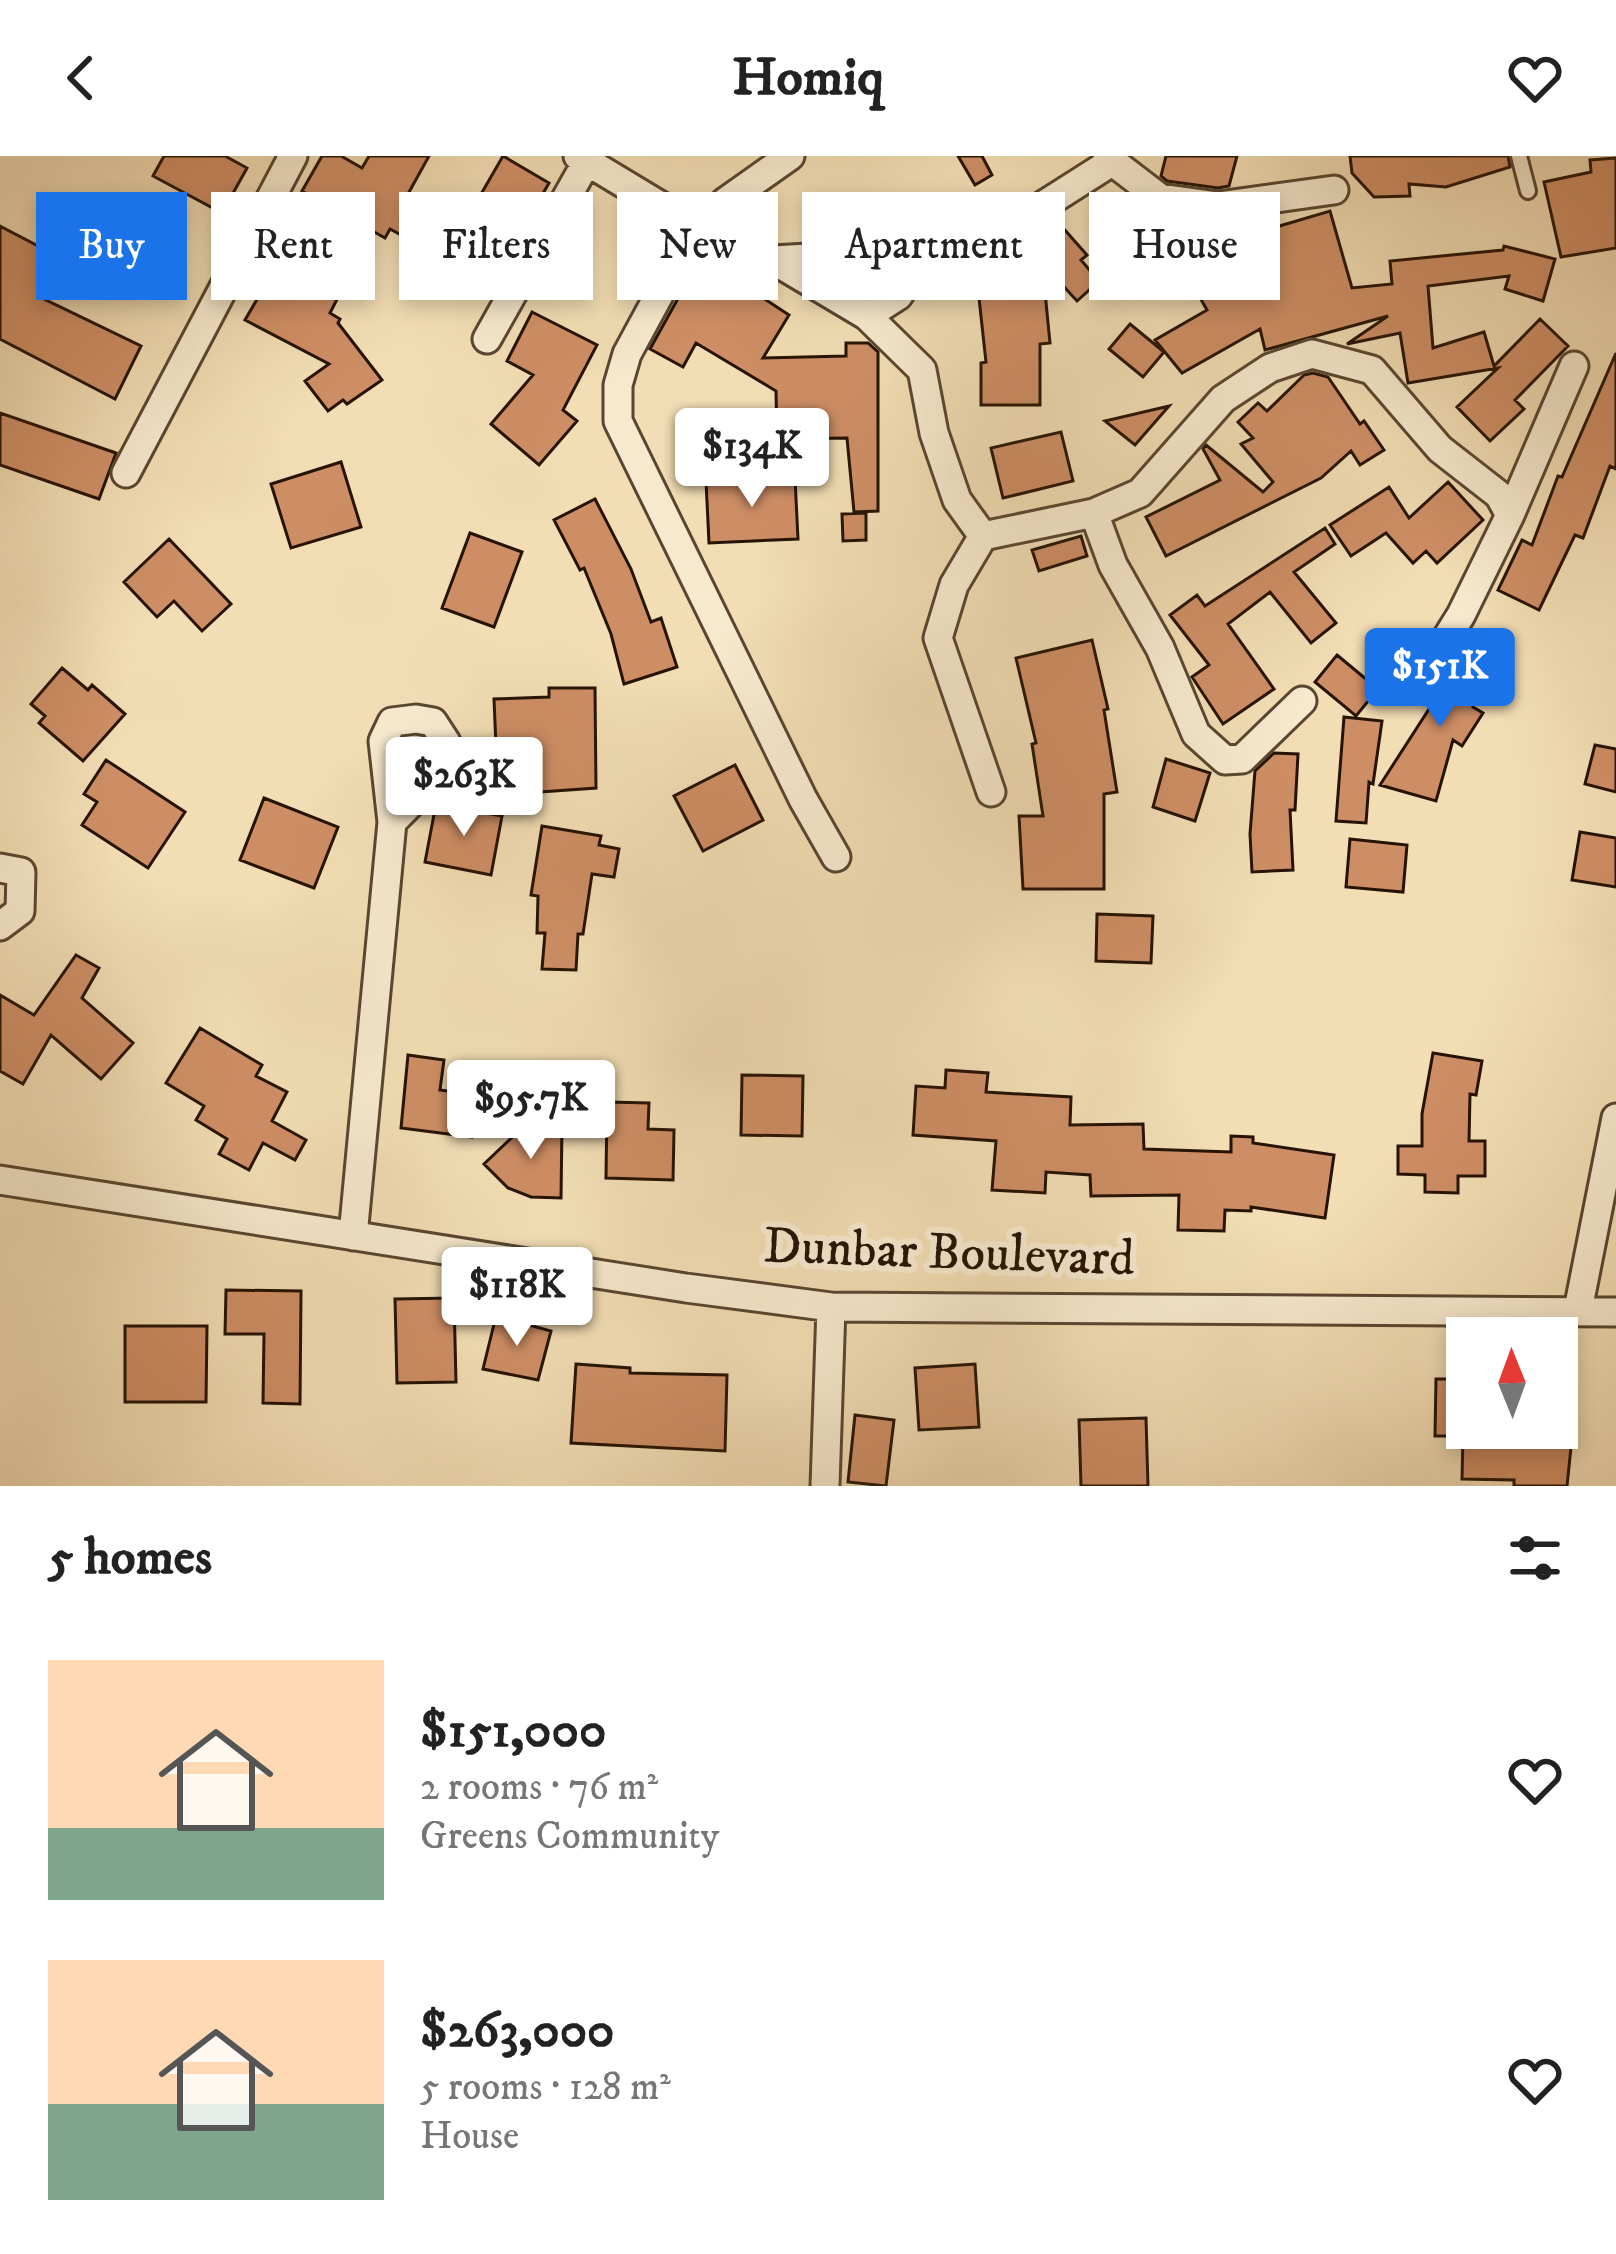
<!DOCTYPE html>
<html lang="en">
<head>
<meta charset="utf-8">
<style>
  body { margin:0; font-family:"IM FELL DW Pica",serif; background:#f2f2f2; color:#222; height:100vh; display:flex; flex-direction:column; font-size:45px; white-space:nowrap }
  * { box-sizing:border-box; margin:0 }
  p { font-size:39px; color:#767676 }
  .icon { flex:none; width:66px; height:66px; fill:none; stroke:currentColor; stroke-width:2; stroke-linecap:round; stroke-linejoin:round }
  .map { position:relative; height:1330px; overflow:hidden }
  .panel { display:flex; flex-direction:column; background:#fff; flex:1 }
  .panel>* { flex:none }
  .guide { position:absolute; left:36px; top:36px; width:1545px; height:108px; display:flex; gap:24px }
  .needle { width:78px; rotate:359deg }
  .tools { position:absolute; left:1446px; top:1161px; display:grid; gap:24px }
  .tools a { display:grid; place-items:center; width:132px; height:132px; border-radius:0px; background:#fff; box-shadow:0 6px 18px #0003; font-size:60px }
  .price { position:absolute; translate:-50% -102px; padding:0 27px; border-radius:12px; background:#fff; color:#222; font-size:39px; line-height:78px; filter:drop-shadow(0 3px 6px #0008) }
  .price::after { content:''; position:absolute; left:50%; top:72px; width:36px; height:27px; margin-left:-18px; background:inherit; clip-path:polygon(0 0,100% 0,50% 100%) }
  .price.on { background:#1a73e8; color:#fff }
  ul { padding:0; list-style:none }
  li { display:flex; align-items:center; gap:36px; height:300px; padding:0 48px }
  li span { display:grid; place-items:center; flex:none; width:336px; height:240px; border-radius:0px; color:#555 }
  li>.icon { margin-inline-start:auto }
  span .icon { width:144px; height:144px; fill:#fffc; stroke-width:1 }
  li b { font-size:51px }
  h2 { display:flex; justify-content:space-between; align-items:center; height:144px; padding:0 48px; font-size:51px }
  .pill { padding:0 42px; border-radius:0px; background:#fff; box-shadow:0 6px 18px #0003; font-size:42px; line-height:108px }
  .pill.on { background:#1a73e8; color:#fff }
  header { display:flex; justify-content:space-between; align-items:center; height:156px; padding:0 48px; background:#fff; font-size:54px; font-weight:700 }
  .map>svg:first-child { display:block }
  .building { fill:#ce8e65; stroke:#261304; stroke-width:3 }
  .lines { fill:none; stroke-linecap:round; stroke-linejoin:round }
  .service-casing { stroke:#594630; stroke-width:20 }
  .minor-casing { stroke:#594630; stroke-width:33 }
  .service { stroke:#f7e9ce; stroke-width:14 }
  .minor { stroke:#f7e9ce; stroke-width:27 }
  .labels { text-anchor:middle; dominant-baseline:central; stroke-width:12; stroke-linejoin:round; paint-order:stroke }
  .street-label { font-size:51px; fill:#261304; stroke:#f7e9ce }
</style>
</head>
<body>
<header><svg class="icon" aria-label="back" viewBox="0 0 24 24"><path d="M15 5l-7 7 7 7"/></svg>Homiq<svg class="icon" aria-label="heart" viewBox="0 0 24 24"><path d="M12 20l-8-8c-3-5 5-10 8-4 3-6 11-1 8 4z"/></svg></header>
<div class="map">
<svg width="1616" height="1330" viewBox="0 0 1616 1330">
  <rect width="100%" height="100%" fill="#f2ddb4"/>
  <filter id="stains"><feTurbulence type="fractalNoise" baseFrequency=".00167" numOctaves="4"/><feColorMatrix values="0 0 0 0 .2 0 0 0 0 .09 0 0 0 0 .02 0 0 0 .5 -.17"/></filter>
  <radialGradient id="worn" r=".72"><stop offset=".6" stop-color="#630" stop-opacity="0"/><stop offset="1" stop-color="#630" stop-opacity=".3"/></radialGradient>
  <!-- building -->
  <path class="building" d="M 164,0 L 225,0 L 247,12 L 222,57 L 153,20 Z
    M 322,0 L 341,0 L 362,12 L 369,0 L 429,0 L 408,38 L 469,71 L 449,105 L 390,73 L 385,82 L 302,35 Z
    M 503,0 L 549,27 L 519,79 L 473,52 Z
    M 958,0 L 982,0 L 992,19 L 975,29 Z
    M 1166,0 L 1237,0 L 1229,30 L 1218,32 L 1167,25 L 1161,20 Z
    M 1350,0 L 1508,0 L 1510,11 L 1446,31 L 1409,28 L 1410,40 L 1374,41 L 1352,17 Z
    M 1616,2 L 1616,92 L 1561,101 L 1544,26 L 1591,16 L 1590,4 Z
    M 1330,55 L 1352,132 L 1392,128 L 1390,105 L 1503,94 L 1504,90 L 1555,103 L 1543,145 L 1505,133 L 1509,120 L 1428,130 L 1433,192 L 1484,176 L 1494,210 L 1540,163 L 1568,190 L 1515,244 L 1524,253 L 1490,285 L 1457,251 L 1498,212 L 1408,227 L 1400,177 L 1347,188 L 1388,160 L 1265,194 L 1260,173 L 1182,217 L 1155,184 L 1207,154 L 1187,119 L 1177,121 L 1164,70 L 1184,64 L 1220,68 L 1218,73 L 1274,60 L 1276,71 Z
    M 0,70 L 61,102 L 40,141 L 141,190 L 115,243 L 0,183 Z
    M 1064,73 L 1087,99 L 1081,104 L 1099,125 L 1077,145 L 1035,99 Z
    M 294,79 L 354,110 L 330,157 L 340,163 L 338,167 L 382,224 L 347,248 L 343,244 L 328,255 L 305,225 L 329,208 L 245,164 Z
    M 701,101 L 789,159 L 763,202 L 846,200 L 846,187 L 868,187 L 878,196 L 878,355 L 854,356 L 847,282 L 777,283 L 776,235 L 696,187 L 683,211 L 650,193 Z
    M 1045,136 L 1050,187 L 1040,188 L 1040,249 L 981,249 L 981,207 L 986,206 L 979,142 Z
    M 532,156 L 597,189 L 563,254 L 577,265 L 539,309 L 491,268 L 533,219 L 507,205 Z
    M 1130,168 L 1164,196 L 1143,221 L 1109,193 Z
    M 1616,197 L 1616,313 L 1610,310 L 1583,382 L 1575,379 L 1539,454 L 1498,434 L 1522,384 L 1532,389 L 1558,320 L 1562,321 Z
    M 1313,217 L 1328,221 L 1360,268 L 1364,265 L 1384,294 L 1360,309 L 1351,295 L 1321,322 L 1166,400 L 1146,361 L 1220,324 L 1203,293 L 1206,289 L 1263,336 L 1273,326 L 1241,288 L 1253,282 L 1238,266 L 1258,247 L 1267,255 L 1304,219 Z
    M 1169,250 L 1135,289 L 1105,265 Z
    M 0,257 L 116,297 L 99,343 L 0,309 Z
    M 1061,276 L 1073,325 L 1003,342 L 991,292 Z
    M 341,306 L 361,371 L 291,392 L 271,328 Z
    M 795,322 L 798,383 L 709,387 L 706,325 Z
    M 1448,326 L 1483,364 L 1437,407 L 1426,395 L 1413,407 L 1386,377 L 1351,400 L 1330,369 L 1389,331 L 1409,362 Z
    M 595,343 L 631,413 L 651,466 L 661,462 L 677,511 L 624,528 L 611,478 L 584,412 L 580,414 L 554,364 Z
    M 866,357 L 866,384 L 843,385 L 842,358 Z
    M 1325,372 L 1335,388 L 1294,416 L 1336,467 L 1311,487 L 1270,436 L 1228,468 L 1274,533 L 1223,568 L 1192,521 L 1209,509 L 1170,459 L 1197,439 L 1205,450 Z
    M 470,377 L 522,396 L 494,471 L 442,452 Z
    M 1081,380 L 1087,400 L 1039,415 L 1032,394 Z
    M 169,383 L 231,448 L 202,475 L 174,445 L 157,461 L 124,426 Z
    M 1092,484 L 1108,553 L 1104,554 L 1117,636 L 1104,638 L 1104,733 L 1023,733 L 1019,660 L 1043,660 L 1032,588 L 1036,587 L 1016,502 Z
    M 1461,493 L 1491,503 L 1473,551 L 1483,557 L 1462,590 L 1453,584 L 1436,645 L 1380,629 L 1449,522 Z
    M 1337,499 L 1378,533 L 1356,560 L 1315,526 Z
    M 62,512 L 88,534 L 92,529 L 125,558 L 83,605 L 39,567 L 45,560 L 31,548 Z
    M 549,532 L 595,532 L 596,632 L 498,639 L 494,543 L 549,541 Z
    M 1344,561 L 1382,565 L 1373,628 L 1369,626 L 1366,667 L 1336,665 Z
    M 1595,589 L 1616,593 L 1616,636 L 1585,628 Z
    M 1274,597 L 1298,598 L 1295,654 L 1290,654 L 1293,714 L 1252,716 L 1250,678 L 1255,615 Z
    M 1166,603 L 1210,617 L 1195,665 L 1153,651 Z
    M 106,604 L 185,656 L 148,712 L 82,669 L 97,646 L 84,638 Z
    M 735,609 L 763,664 L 703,695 L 674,640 Z
    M 264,642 L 338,671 L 314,732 L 240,704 Z
    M 436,648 L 502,660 L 491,719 L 425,706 Z
    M 542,670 L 601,680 L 599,689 L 619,693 L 614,721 L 592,718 L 583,778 L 578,778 L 576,814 L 542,813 L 545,777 L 537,777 L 538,740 L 531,739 Z
    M 1580,676 L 1616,682 L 1616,731 L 1572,724 Z
    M 1350,683 L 1407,689 L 1403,736 L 1346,731 Z
    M 1097,758 L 1153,760 L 1151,807 L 1096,805 Z
    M 76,799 L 99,812 L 82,842 L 133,887 L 101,923 L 51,879 L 23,928 L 0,915 L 0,839 L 34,859 Z
    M 200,872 L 262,909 L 256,920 L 287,936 L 272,965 L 306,984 L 295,1004 L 263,987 L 249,1014 L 219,998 L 227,983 L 196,964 L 204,950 L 166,927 Z
    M 1433,897 L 1482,905 L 1476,939 L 1470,938 L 1469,985 L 1485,985 L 1485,1020 L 1458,1020 L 1458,1037 L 1425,1036 L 1425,1019 L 1398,1018 L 1398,990 L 1422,990 L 1422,958 Z
    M 408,899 L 444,904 L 440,934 L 477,939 L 472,981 L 401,972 Z
    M 946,914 L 988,917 L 986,936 L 1071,941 L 1070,969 L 1143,968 L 1144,993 L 1231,996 L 1231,980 L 1253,981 L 1253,987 L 1334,999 L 1325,1062 L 1251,1051 L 1251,1055 L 1225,1054 L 1224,1075 L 1178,1074 L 1179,1039 L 1091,1040 L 1090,1019 L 1046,1016 L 1045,1037 L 992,1034 L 996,985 L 913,979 L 916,930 L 945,932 Z
    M 742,919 L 803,920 L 802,980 L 741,979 Z
    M 607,946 L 649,947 L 648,973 L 674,974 L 673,1024 L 606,1022 Z
    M 526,968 L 562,969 L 561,1042 L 531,1041 L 508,1032 L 484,1008 Z
    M 226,1134 L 301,1135 L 300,1248 L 263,1247 L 264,1178 L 225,1178 Z
    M 454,1142 L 456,1226 L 397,1227 L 395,1143 Z
    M 496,1160 L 551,1175 L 538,1224 L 483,1213 Z
    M 125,1170 L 207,1170 L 206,1246 L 125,1246 Z
    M 576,1208 L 630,1212 L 630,1217 L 727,1219 L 725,1295 L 571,1287 Z
    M 975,1208 L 979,1271 L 919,1274 L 915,1212 Z
    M 1436,1223 L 1467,1223 L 1467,1272 L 1573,1272 L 1567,1330 L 1514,1330 L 1514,1324 L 1462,1323 L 1463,1280 L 1435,1280 Z
    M 855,1259 L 894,1264 L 886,1330 L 848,1326 Z
    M 1146,1262 L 1148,1330 L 1081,1330 L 1079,1264 Z"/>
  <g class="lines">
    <defs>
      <path id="service" d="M 1519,0 L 1528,35"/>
      <path id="minor" d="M 578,0 L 704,76 L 773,104 L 929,95 L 1028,59 L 1102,12 L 1112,0
        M 790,0 L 725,46 L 704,76 L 685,91 L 627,198 L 618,229 L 618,265 L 803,643 L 836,701
        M 1109,3 L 1160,42 L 1218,50 L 1334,34
        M 773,104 L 867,160 L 922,214 L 934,277 L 957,344 L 983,380 L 1094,357 L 1140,337 L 1223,243 L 1270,212 L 1312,198 L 1372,214 L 1440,293 L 1499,339 L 1510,359 L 1461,459 L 1423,520
        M 867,160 L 898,140 L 929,95
        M 487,183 L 590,0
        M 126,317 L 293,0
        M 1094,357 L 1113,409 L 1160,492 L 1196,578 L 1225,604 L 1242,603 L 1302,545
        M 1510,359 L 1574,210
        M 983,380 L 954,429 L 938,482 L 991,636
        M 0,712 L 21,716 L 20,755 L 0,770
        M 0,1024 L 686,1132 L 831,1151 L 1616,1156
        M 353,1080 L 392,666 L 383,585 L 392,566 L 416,563 L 433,566 L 446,586 C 440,621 416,642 392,666
        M 1578,1154 L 1616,962
        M 825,1330 L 831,1151"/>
    </defs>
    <!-- service casing -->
    <use href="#service" class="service-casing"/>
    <!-- minor casing -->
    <use href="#minor" class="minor-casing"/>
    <!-- service -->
    <use href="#service" class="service"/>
    <!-- minor -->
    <use href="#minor" class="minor"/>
  </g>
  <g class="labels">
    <!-- street labels -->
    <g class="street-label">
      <text transform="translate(949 1097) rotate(2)">Dunbar Boulevard</text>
    </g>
  </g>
  <rect width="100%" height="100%" filter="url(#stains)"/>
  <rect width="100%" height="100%" fill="url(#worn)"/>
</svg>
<div class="tools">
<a><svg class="needle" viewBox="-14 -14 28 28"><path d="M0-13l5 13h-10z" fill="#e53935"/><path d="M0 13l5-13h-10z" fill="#767676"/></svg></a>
</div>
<b class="price" style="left:752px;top:354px">$134K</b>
<b class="price on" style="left:1440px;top:574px">$151K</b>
<b class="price" style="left:464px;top:683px">$263K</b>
<b class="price" style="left:531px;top:1006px">$95.7K</b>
<b class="price" style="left:517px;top:1193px">$118K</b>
<div class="guide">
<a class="pill on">Buy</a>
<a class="pill">Rent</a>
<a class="pill">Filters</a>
<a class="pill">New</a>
<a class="pill">Apartment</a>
<a class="pill">House</a>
</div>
</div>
<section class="panel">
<h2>5 homes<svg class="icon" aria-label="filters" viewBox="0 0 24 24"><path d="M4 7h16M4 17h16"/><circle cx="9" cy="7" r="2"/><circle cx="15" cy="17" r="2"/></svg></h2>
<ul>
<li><span style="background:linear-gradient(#ffd9b3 70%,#7fa58c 0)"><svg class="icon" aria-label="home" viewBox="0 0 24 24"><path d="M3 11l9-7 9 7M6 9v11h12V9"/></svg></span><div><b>$151,000</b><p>2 rooms · 76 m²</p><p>Greens Community</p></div><svg class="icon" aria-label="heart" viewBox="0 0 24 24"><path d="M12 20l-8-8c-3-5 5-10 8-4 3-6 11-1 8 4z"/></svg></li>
<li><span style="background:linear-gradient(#ffd9b3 60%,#7fa58c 0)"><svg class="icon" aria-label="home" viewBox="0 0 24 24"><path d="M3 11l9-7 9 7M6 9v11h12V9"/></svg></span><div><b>$263,000</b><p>5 rooms · 128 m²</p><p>House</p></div><svg class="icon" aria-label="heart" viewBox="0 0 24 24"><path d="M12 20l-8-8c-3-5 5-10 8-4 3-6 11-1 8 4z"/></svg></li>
</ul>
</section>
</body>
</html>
